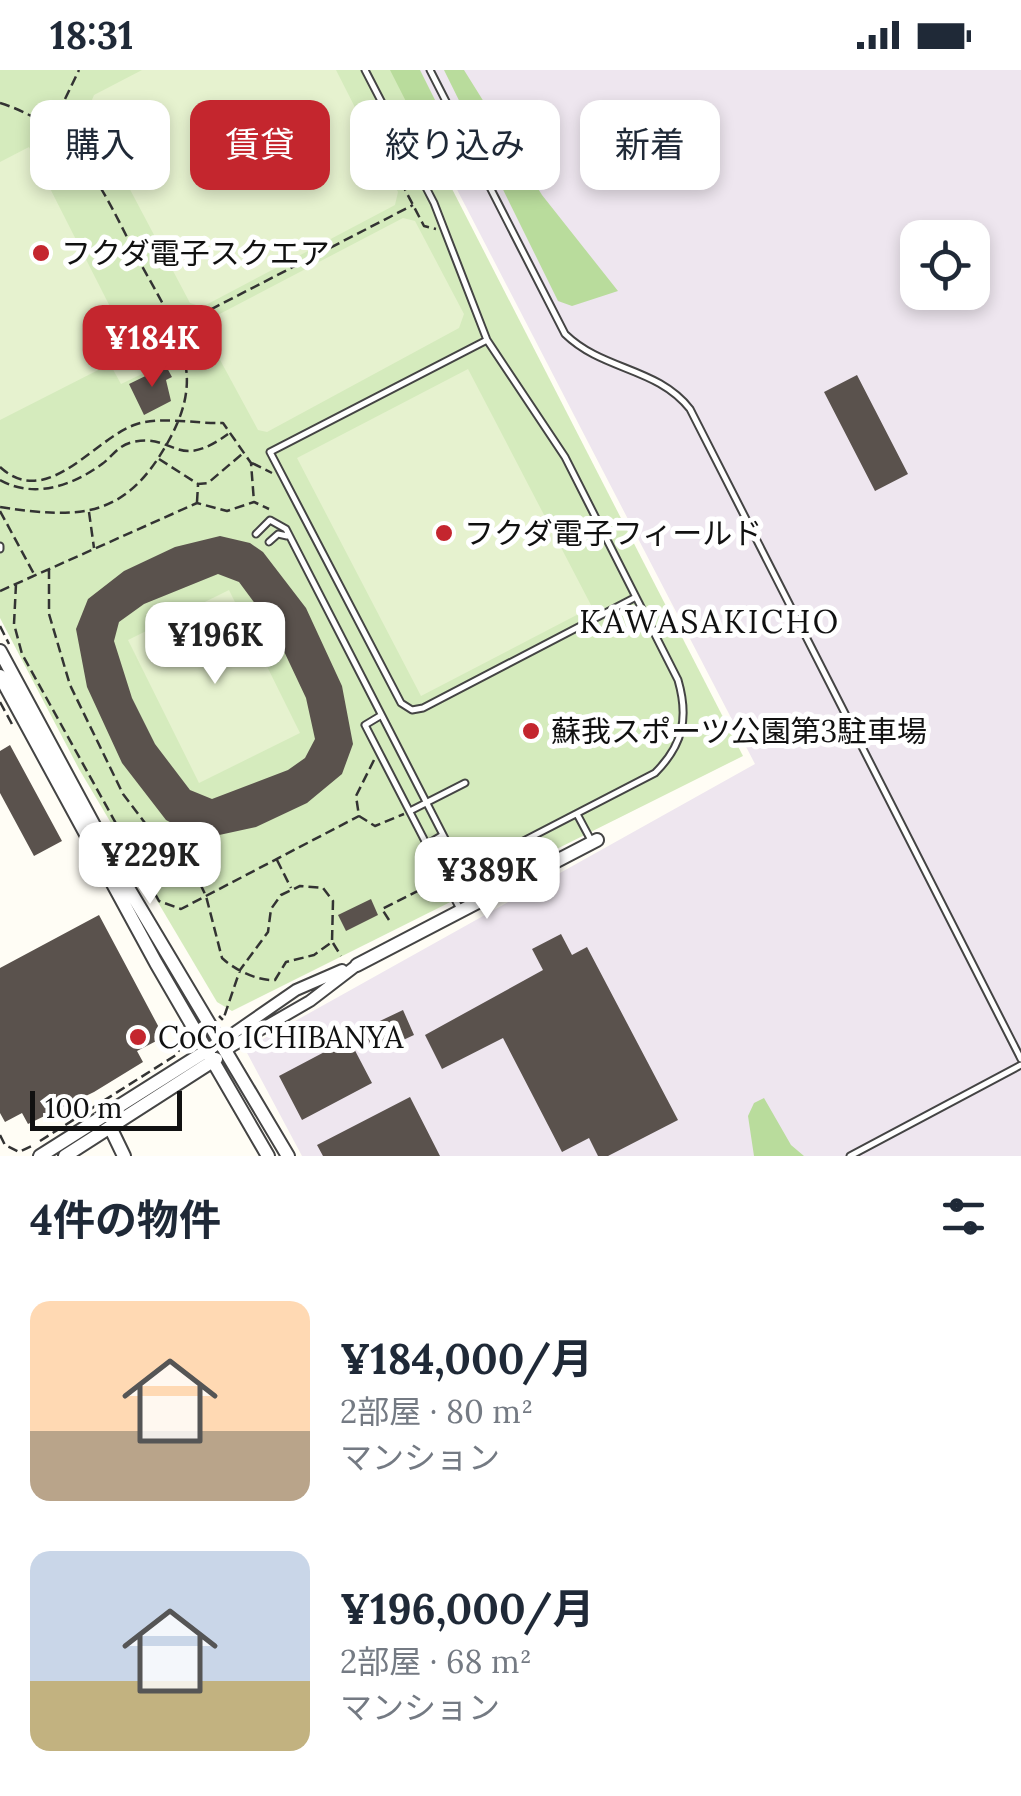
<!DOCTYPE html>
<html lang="ja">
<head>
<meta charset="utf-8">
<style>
  body { margin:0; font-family:Lora,"Noto Sans JP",serif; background:#f2f2f3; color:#1f2937; height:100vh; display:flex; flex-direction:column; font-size:38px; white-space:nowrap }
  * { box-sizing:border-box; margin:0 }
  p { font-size:32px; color:#747a83 }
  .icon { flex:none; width:55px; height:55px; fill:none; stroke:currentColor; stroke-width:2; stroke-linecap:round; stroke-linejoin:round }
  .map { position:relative; height:1086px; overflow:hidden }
  .details { display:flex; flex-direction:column; background:#fff; flex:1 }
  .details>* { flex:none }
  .hud { position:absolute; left:30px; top:30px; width:962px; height:90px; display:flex; gap:20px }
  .fabs { position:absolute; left:900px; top:150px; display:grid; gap:20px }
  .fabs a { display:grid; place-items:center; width:90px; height:90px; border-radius:20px; background:#fff; box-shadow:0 5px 15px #0003; font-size:50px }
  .scale { position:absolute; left:30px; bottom:25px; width:152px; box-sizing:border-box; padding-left:10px; border:5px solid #111; border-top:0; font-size:28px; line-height:35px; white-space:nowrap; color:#111; -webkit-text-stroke:8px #fff; paint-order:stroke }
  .price { position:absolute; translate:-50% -85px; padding:0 22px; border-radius:20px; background:#fff; color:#222; font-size:32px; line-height:65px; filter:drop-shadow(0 2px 5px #0008) }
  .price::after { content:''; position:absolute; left:50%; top:60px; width:30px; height:22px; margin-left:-15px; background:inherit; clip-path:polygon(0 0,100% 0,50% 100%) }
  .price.current { background:#c4262e; color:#fff }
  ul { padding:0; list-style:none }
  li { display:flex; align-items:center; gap:30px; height:250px; padding:0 30px }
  li span { display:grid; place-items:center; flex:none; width:280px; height:200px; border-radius:20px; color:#555 }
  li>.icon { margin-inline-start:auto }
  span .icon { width:120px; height:120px; fill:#fffc; stroke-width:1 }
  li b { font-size:42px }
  h2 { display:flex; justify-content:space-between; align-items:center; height:120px; padding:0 30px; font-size:42px }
  .chip { padding:0 35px; border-radius:20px; background:#fff; box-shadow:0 5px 15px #0003; font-size:35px; line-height:90px }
  .chip.current { background:#c4262e; color:#fff }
  .status { display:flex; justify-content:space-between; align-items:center; height:70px; padding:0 50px; background:#fff; direction:ltr }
  .status svg { height:28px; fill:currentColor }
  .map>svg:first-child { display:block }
  .industrial { fill:#eee6ef; fill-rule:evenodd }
  .green { fill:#d5ebbd }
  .forest { fill:#b9dc9c }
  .pitch { fill:#e6f2cf }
  .building { fill:#5a524d; fill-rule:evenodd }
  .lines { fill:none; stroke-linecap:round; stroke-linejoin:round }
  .service-casing { stroke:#444; stroke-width:9 }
  .minor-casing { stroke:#444; stroke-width:14 }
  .tertiary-casing { stroke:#444; stroke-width:16 }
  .path { stroke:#333; stroke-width:2.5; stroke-dasharray:10 5; stroke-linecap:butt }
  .service { stroke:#fff; stroke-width:5 }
  .minor { stroke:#fff; stroke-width:10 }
  .tertiary { stroke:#fff; stroke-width:12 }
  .poi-dot { fill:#c4262e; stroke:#fff; stroke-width:4 }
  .labels { text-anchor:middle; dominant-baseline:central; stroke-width:10; stroke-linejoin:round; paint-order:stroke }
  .poi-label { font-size:30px; fill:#111; stroke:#fff; text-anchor:start }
  .neighbourhood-label { font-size:32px; letter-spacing:2.5px; fill:#111; stroke:#fff }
</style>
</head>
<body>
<div class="status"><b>18:31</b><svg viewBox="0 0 49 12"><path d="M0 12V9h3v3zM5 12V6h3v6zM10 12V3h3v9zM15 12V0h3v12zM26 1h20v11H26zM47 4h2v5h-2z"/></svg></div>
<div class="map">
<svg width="1021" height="1086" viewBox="0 0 1021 1086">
  <rect width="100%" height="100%" fill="#fffdf5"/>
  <!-- industrial -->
  <path class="industrial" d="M 395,0 L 1021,0 L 1021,1086 L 302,1086 L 245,979 L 755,694 ZM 918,168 L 972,168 L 972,222 L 918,222 Z"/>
  <!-- green -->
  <path class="green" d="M 0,0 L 391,0 L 743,686 L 232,941 L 217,932 L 79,699 L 0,548 Z"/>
  <!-- forest -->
  <path class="forest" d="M 390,0 L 420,0 L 475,110 L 454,117 L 448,114 Z
    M 444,0 L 464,0 L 542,125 L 618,221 L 572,236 L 558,231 Z
    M 764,1028 L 791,1075 L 804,1086 L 754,1086 L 748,1046 L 754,1033 Z"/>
  <!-- pitch -->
  <path class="pitch" d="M 142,0 L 336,0 L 398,122 L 395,135 L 202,237 L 190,233 L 88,40 L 94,25 Z
    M 29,77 L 133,282 L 151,274 L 161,295 L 121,314 L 110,294 L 0,350 L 0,92 Z
    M 403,148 L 415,151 L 464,244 L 459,258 L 267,362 L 258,360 L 206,264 L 210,249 Z
    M 468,299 L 592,537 L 421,626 L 297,388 Z
    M 229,520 L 300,663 L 199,713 L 128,570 Z"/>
  <!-- building -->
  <path class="building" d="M 166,296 L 172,307 L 166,310 L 171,331 L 144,345 L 129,314 Z
    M 857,305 L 908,404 L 875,421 L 824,322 Z
    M 220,466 L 250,473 L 263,482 L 306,538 L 342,616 L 353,674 L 342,704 L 307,733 L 256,757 L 210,767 L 194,765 L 166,750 L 122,693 L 87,617 L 76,559 L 88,529 L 124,501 L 175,477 ZM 218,504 L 239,512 L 273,558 L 306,628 L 315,669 L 305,688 L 288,700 L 212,729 L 190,720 L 155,674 L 132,628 L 114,571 L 119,552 L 144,534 Z
    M 10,675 L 62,771 L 34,786 L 0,723 L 0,681 Z
    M 371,829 L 378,845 L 346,861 L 338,845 Z
    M 99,845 L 164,967 L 137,981 L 143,992 L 94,1022 L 28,1054 L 22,1043 L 5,1052 L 0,1043 L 0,898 Z
    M 561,864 L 572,885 L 587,877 L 678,1050 L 608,1086 L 598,1086 L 589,1068 L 562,1082 L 503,968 L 442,999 L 425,965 L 543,900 L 532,879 Z
    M 403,940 L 414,965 L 375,983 L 363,959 Z
    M 349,969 L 372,1013 L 302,1050 L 279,1006 Z
    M 410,1027 L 440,1086 L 323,1086 L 317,1075 Z"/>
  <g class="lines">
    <defs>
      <path id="service" d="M 365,0 L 434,133 L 487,270 L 565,387 L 678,610 C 689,648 683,675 655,703 L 446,811
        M 430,0 L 565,264 C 603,301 657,297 690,339 L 1021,989
        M 487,270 L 270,382 L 401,633 L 412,640 L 423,638 L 636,527
        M 256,464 L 270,450 L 286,459 L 476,829
        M 269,472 L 278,464 L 287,466
        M 0,476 L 0,479
        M 380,646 L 365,655 L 461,841
        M 410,741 L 465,713
        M 577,744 L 592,772
        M 426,775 L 443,765
        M 850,1086 L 1021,995"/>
      <path id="minor" d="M 221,972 L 296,920 L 342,900
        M 225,980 L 310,931 L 357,895"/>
      <path id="tertiary" d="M 0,581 L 124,811 L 288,1086
        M 0,606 L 156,893 L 268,1086
        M 357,895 L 597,770
        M 110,1057 L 124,1086
        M 40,1086 L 211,978
        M 65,1086 L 216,989"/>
    </defs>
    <!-- service casing -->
    <use href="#service" class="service-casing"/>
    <!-- minor casing -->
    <use href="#minor" class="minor-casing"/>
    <!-- tertiary casing -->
    <use href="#tertiary" class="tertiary-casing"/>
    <!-- path -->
    <path class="path" d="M 0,33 C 75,56 101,116 134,181 C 151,215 178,253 185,292 C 191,321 182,347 168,372 C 125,449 80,449 0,437
      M 52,56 L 79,0
      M 407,98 L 401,112 L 424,156 L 436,159
      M 170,248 L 187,240 L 199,245
      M 181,268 L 199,257 L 200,245 L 413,135
      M 159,389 L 198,414 L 208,413 L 242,384
      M 252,393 L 272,403
      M 0,397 C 48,441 95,367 137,354 C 162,346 197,354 223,353 L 251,393 L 254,432
      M 0,410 C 34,429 72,416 102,394 C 113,386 118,375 133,372 C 175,363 176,402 228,364
      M 197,432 L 198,415
      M 0,441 L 34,504
      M 89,442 L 94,478
      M 49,499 L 49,544 L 70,615 L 123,724 L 158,770 L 195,803 L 206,826 L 222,888 C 235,900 257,911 275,910 L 286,892 L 314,885 L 332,872 L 333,831 L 323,818 L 300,816 L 281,825 L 271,839 L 268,862 L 240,900 L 223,950 L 219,946
      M 16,514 L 14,554 L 22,584 L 159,831 L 181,839 L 359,746
      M 0,521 L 197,433 L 227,441 L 254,432 L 269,439
      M 0,556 L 9,574
      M 0,632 L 13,656
      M 374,690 L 356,726 L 359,746 L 375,756 L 404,744
      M 277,790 L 291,818
      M 389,850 L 382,839 L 436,812
      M 333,873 L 341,886
      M 0,1065 L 5,1075 L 19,1082 L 34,1075
      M 40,1071 L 176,985 L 181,977 L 181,961"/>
    <!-- service -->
    <use href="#service" class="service"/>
    <!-- minor -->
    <use href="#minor" class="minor"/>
    <!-- tertiary -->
    <use href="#tertiary" class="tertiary"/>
  </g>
  <!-- markers -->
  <g class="poi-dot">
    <circle cx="41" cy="183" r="10"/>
    <circle cx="444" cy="463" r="10"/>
    <circle cx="531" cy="661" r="10"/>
    <circle cx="138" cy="967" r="10"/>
  </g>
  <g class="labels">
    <!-- poi labels -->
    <g class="poi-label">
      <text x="61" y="183">フクダ電子スクエア</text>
      <text x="464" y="463">フクダ電子フィールド</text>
      <text x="551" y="661">蘇我スポーツ公園第3駐車場</text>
      <text x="158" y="967">CoCo ICHIBANYA</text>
    </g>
    <!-- neighbourhood labels -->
    <g class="neighbourhood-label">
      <text x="710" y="551">KAWASAKICHO</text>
    </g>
  </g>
</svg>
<div class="fabs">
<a><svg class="icon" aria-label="locate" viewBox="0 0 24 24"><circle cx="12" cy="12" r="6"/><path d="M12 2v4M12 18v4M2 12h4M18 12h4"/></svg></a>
</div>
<div class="scale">100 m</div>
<b class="price current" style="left:152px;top:320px">¥184K</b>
<b class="price" style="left:215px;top:617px">¥196K</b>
<b class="price" style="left:150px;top:837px">¥229K</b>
<b class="price" style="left:487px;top:852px">¥389K</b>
<div class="hud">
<a class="chip">購入</a>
<a class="chip current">賃貸</a>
<a class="chip">絞り込み</a>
<a class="chip">新着</a>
</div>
</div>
<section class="details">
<h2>4件の物件<svg class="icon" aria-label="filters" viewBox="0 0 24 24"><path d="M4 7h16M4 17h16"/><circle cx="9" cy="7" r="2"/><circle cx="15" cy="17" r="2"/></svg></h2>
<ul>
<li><span style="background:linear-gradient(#ffd9b3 65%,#b9a48a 0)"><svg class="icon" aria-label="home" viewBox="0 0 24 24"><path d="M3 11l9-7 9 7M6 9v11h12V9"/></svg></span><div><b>¥184,000/月</b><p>2部屋 · 80 m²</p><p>マンション</p></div></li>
<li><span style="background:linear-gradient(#c9d6e8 65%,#c2b280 0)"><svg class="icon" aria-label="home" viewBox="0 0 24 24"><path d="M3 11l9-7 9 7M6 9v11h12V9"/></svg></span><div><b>¥196,000/月</b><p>2部屋 · 68 m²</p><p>マンション</p></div></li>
</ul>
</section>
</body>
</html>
